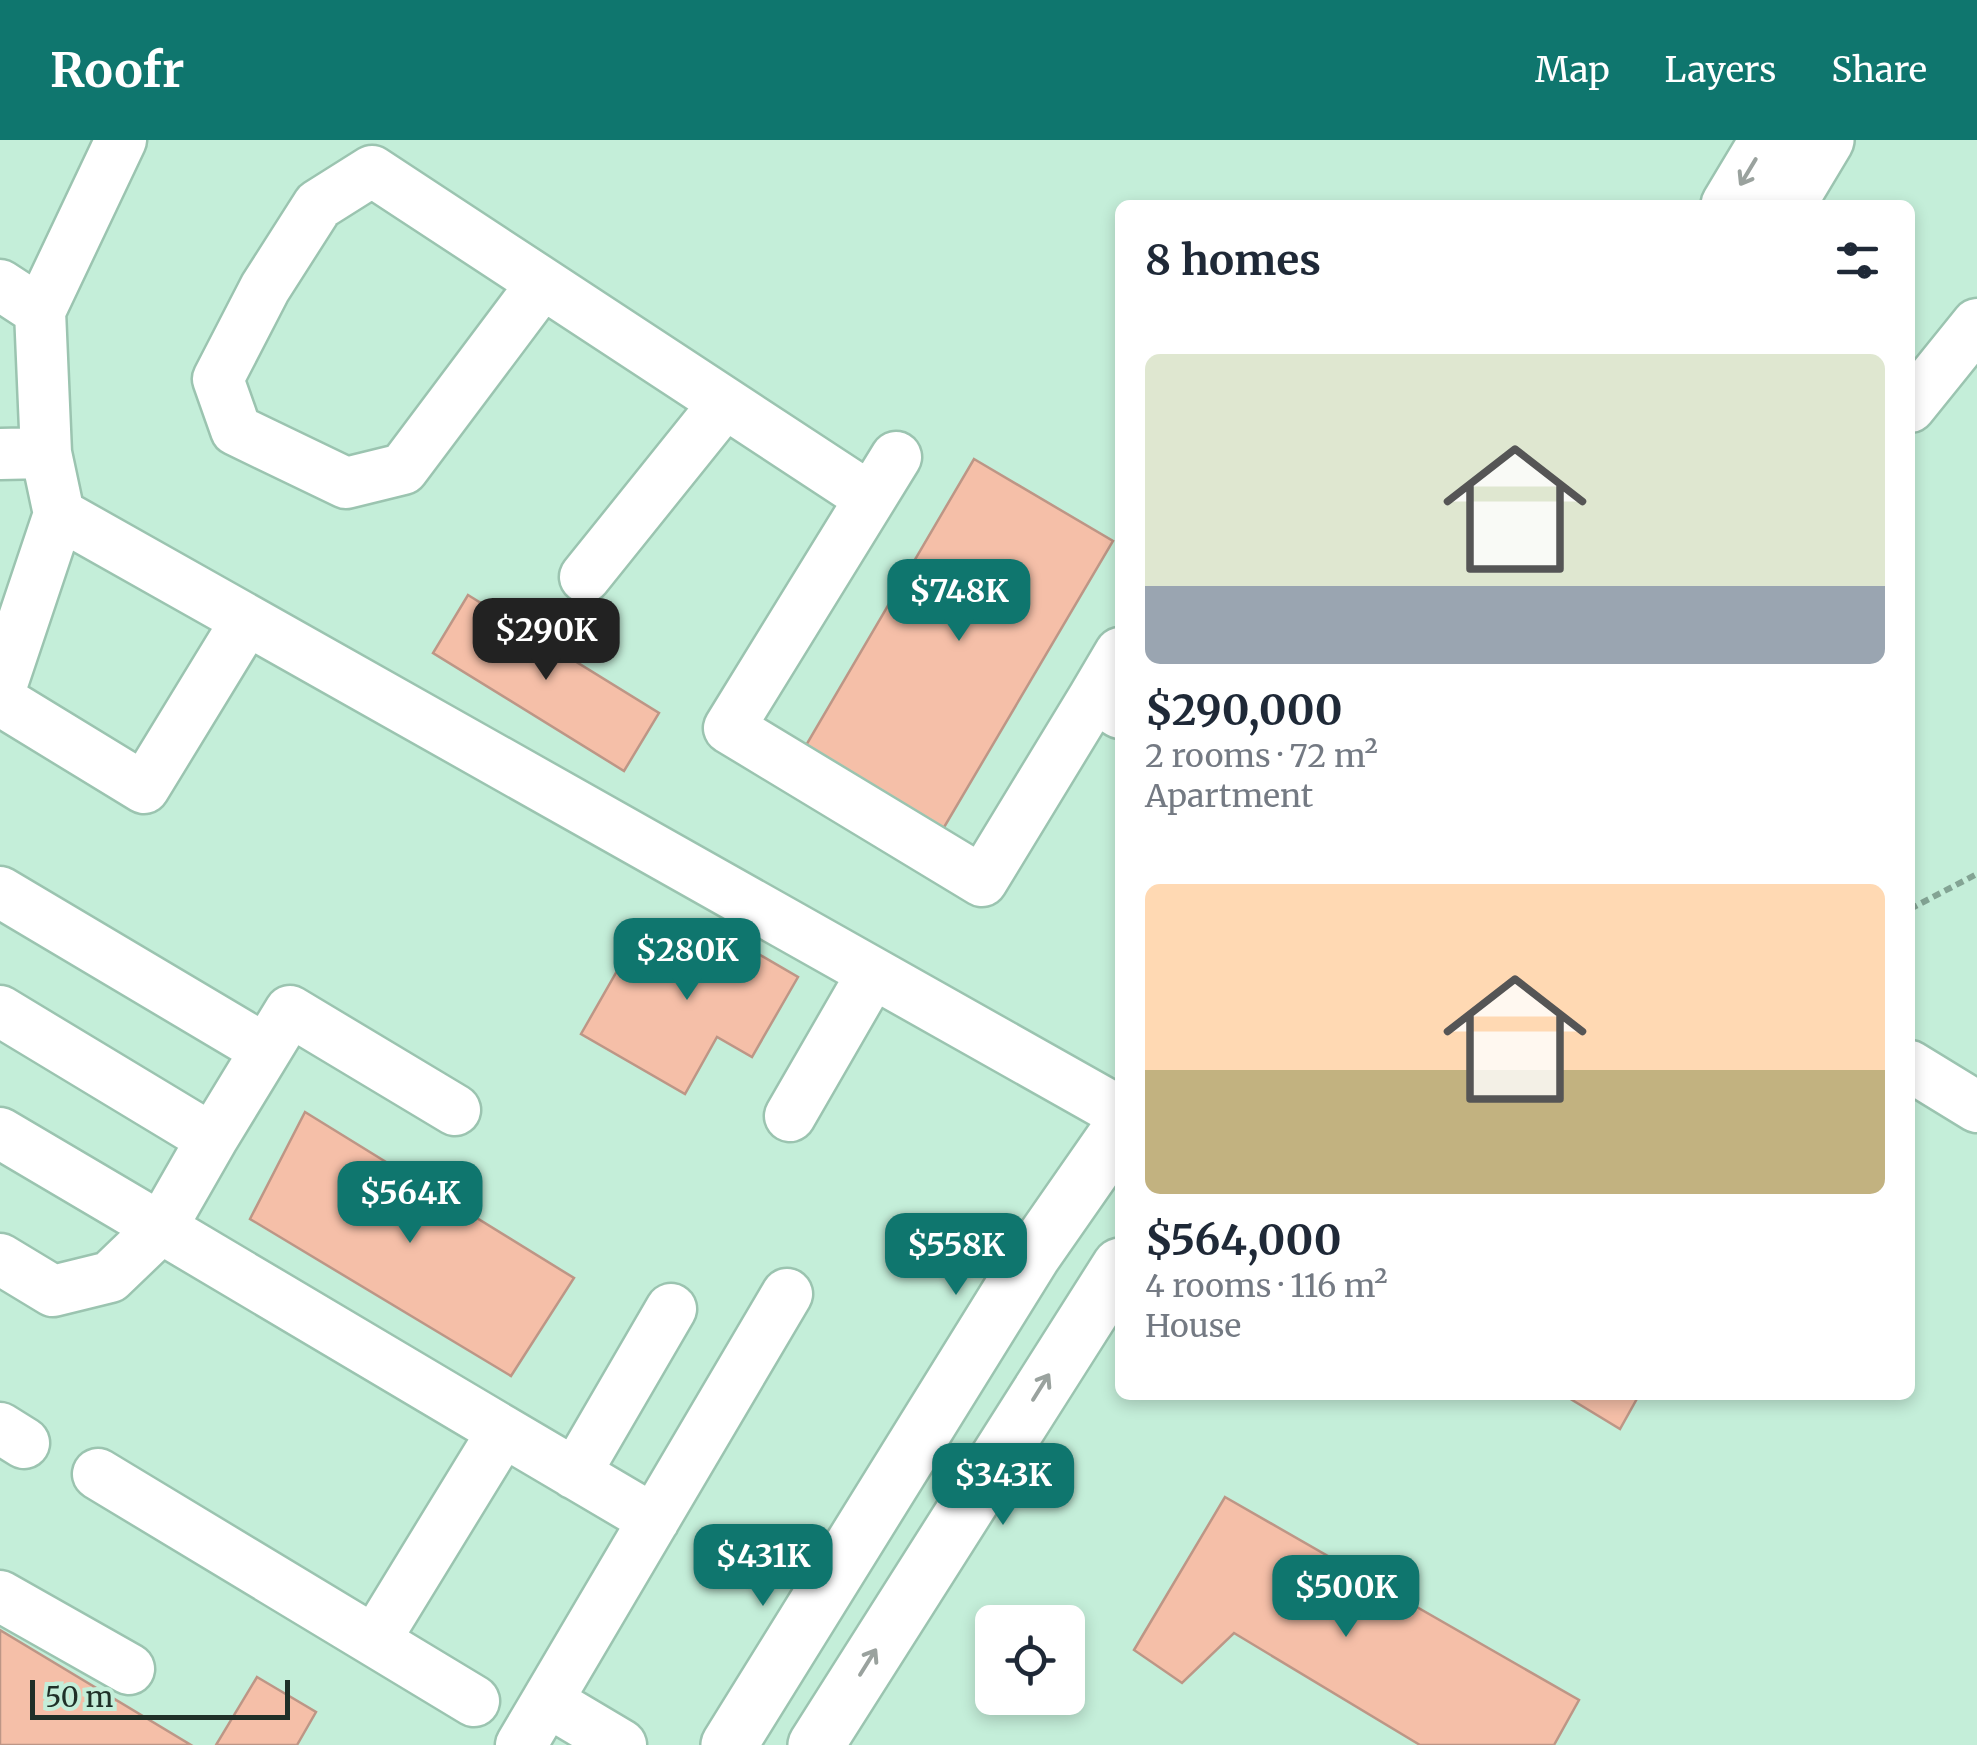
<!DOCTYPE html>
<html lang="en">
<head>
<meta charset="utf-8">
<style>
  body { margin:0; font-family:Merriweather,serif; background:#f2f2f3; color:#1f2937; height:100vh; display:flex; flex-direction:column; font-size:38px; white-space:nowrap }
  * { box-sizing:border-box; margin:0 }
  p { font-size:32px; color:#747a83 }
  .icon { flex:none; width:55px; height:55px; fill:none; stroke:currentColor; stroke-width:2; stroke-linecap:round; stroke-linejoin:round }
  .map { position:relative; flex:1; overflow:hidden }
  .drawer { position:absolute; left:1115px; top:60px; width:800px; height:1200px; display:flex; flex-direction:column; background:#fff; border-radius:15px; box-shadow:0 5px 15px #0003 }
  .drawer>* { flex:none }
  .controls { position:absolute; left:975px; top:1465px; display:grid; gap:20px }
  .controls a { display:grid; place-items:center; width:110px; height:110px; border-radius:15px; background:#fff; box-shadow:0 5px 15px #0003; font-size:50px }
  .scale { position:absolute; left:30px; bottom:25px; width:260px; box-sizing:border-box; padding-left:10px; border:5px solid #1f3028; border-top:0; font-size:28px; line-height:35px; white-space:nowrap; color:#1f3028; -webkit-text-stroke:8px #c4eed9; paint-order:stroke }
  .price { position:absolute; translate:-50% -85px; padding:0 22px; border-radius:20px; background:#0f766e; color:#fff; font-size:32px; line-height:65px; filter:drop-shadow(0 2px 5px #0008) }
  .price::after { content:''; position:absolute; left:50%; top:60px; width:30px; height:22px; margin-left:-15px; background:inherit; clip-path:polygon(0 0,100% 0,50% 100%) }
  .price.selected { background:#222; color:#fff }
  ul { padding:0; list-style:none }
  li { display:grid; align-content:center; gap:20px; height:530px; padding:0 30px }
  li span { display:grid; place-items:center; height:310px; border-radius:15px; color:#555 }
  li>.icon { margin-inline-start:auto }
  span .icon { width:180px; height:180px; fill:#fffc; stroke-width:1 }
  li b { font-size:42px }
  h2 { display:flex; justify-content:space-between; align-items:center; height:120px; padding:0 30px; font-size:42px }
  header { display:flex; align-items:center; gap:60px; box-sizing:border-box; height:140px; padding:0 50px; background:#0f766e; color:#fff }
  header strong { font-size:48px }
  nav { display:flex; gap:55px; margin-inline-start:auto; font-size:35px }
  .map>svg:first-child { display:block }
  .building { fill:#f5bfa8; stroke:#bd9686; stroke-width:2.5 }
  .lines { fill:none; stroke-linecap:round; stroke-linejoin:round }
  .minor-casing { stroke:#9bc4b0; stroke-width:55 }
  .major-casing { stroke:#9bc4b0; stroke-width:60 }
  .path { stroke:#83a494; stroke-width:6; stroke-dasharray:8 5; stroke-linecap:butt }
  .minor { stroke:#fff; stroke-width:50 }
  .major { stroke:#fff; stroke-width:55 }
  .oneway { stroke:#9aa29e }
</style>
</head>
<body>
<header>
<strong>Roofr</strong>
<nav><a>Map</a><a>Layers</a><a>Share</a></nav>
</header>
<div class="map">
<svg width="1977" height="1605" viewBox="0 0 1977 1605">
  <rect width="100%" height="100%" fill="#c4eed9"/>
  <!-- building -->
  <path class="building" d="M 974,319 L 1113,401 L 943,689 L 805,607 Z
    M 468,455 L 659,573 L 624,631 L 433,513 Z
    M 645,782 L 697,813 L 712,787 L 798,837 L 752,917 L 717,897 L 685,954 L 581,894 Z
    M 305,972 L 574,1138 L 511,1236 L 250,1079 Z
    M 1564,1255 L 1639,1255 L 1620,1289 Z
    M 1225,1357 L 1579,1560 L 1554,1605 L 1420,1605 L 1234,1493 L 1182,1543 L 1134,1510 Z
    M 0,1490 L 191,1605 L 0,1605 Z
    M 257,1537 L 316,1572 L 297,1605 L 216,1605 Z"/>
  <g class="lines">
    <defs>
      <path id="minor" d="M 121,0 L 40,171 L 46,313 L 59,374 L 1120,972
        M 0,145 L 40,171
        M 541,145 L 403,329 L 346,343 L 236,290 L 218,239 L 265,148 L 318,65 L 372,31 L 870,358
        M 1910,267 L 1977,184
        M 0,314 L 46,313
        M 896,317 L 729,588 L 982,741 L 1094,557 L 1120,573
        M 585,437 L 724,264
        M 0,550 L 59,374
        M 1094,557 L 1120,513
        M 0,560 L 144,648 L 246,481
        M 0,752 L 266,910
        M 0,871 L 212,999 L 161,1088 L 503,1291
        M 1910,926 L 1977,967
        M 790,976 L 872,834
        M 0,993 L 161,1088 L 110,1137 L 53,1151 L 0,1119
        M 212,999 L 290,871 L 455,970
        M 0,1288 L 24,1303
        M 98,1334 L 474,1561
        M 575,1334 L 671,1169
        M 0,1456 L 129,1529
        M 375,1500 L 503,1291 L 654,1380
        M 547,1561 L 787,1154
        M 521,1605 L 547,1561 L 621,1605"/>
      <path id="major" d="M 1729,65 L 1768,0
        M 1787,65 L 1826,0
        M 729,1605 L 1033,1115 L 1120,990
        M 816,1605 L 1120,1126"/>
    </defs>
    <!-- minor casing -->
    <use href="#minor" class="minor-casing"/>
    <!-- major casing -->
    <use href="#major" class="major-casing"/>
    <!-- path -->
    <path class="path" d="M 1910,769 L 1977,734"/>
    <!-- minor -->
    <use href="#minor" class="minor"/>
    <!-- major -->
    <use href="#major" class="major"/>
  </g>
  <!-- one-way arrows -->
  <defs><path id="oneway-shaft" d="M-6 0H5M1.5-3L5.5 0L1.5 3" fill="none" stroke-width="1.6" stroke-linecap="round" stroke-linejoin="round" transform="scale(2.5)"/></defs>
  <g class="oneway">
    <use href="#oneway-shaft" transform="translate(1748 32) rotate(121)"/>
    <use href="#oneway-shaft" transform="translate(1041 1247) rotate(-58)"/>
    <use href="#oneway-shaft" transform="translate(868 1522) rotate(-58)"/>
  </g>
</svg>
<div class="controls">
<a><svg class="icon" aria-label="locate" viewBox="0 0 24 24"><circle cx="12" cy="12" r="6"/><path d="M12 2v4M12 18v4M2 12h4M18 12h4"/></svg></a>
</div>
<div class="scale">50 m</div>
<b class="price" style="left:959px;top:504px">$748K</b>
<b class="price selected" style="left:546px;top:543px">$290K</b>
<b class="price" style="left:687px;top:863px">$280K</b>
<b class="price" style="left:410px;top:1106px">$564K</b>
<b class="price" style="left:956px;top:1158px">$558K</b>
<b class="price" style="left:1003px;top:1388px">$343K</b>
<b class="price" style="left:763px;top:1469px">$431K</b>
<b class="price" style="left:1346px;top:1500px">$500K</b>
<section class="drawer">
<h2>8 homes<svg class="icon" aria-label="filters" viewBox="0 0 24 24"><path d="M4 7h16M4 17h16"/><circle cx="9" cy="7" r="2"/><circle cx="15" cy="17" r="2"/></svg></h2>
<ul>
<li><span style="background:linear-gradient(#dfe7d0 75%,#9aa5b1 0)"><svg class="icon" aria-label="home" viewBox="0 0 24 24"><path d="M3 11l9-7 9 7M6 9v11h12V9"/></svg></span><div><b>$290,000</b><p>2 rooms · 72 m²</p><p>Apartment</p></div></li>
<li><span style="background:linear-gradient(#ffd9b3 60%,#c2b280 0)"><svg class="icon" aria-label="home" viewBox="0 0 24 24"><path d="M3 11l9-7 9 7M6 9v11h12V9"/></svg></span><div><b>$564,000</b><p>4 rooms · 116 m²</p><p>House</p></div></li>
</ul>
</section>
</div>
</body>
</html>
